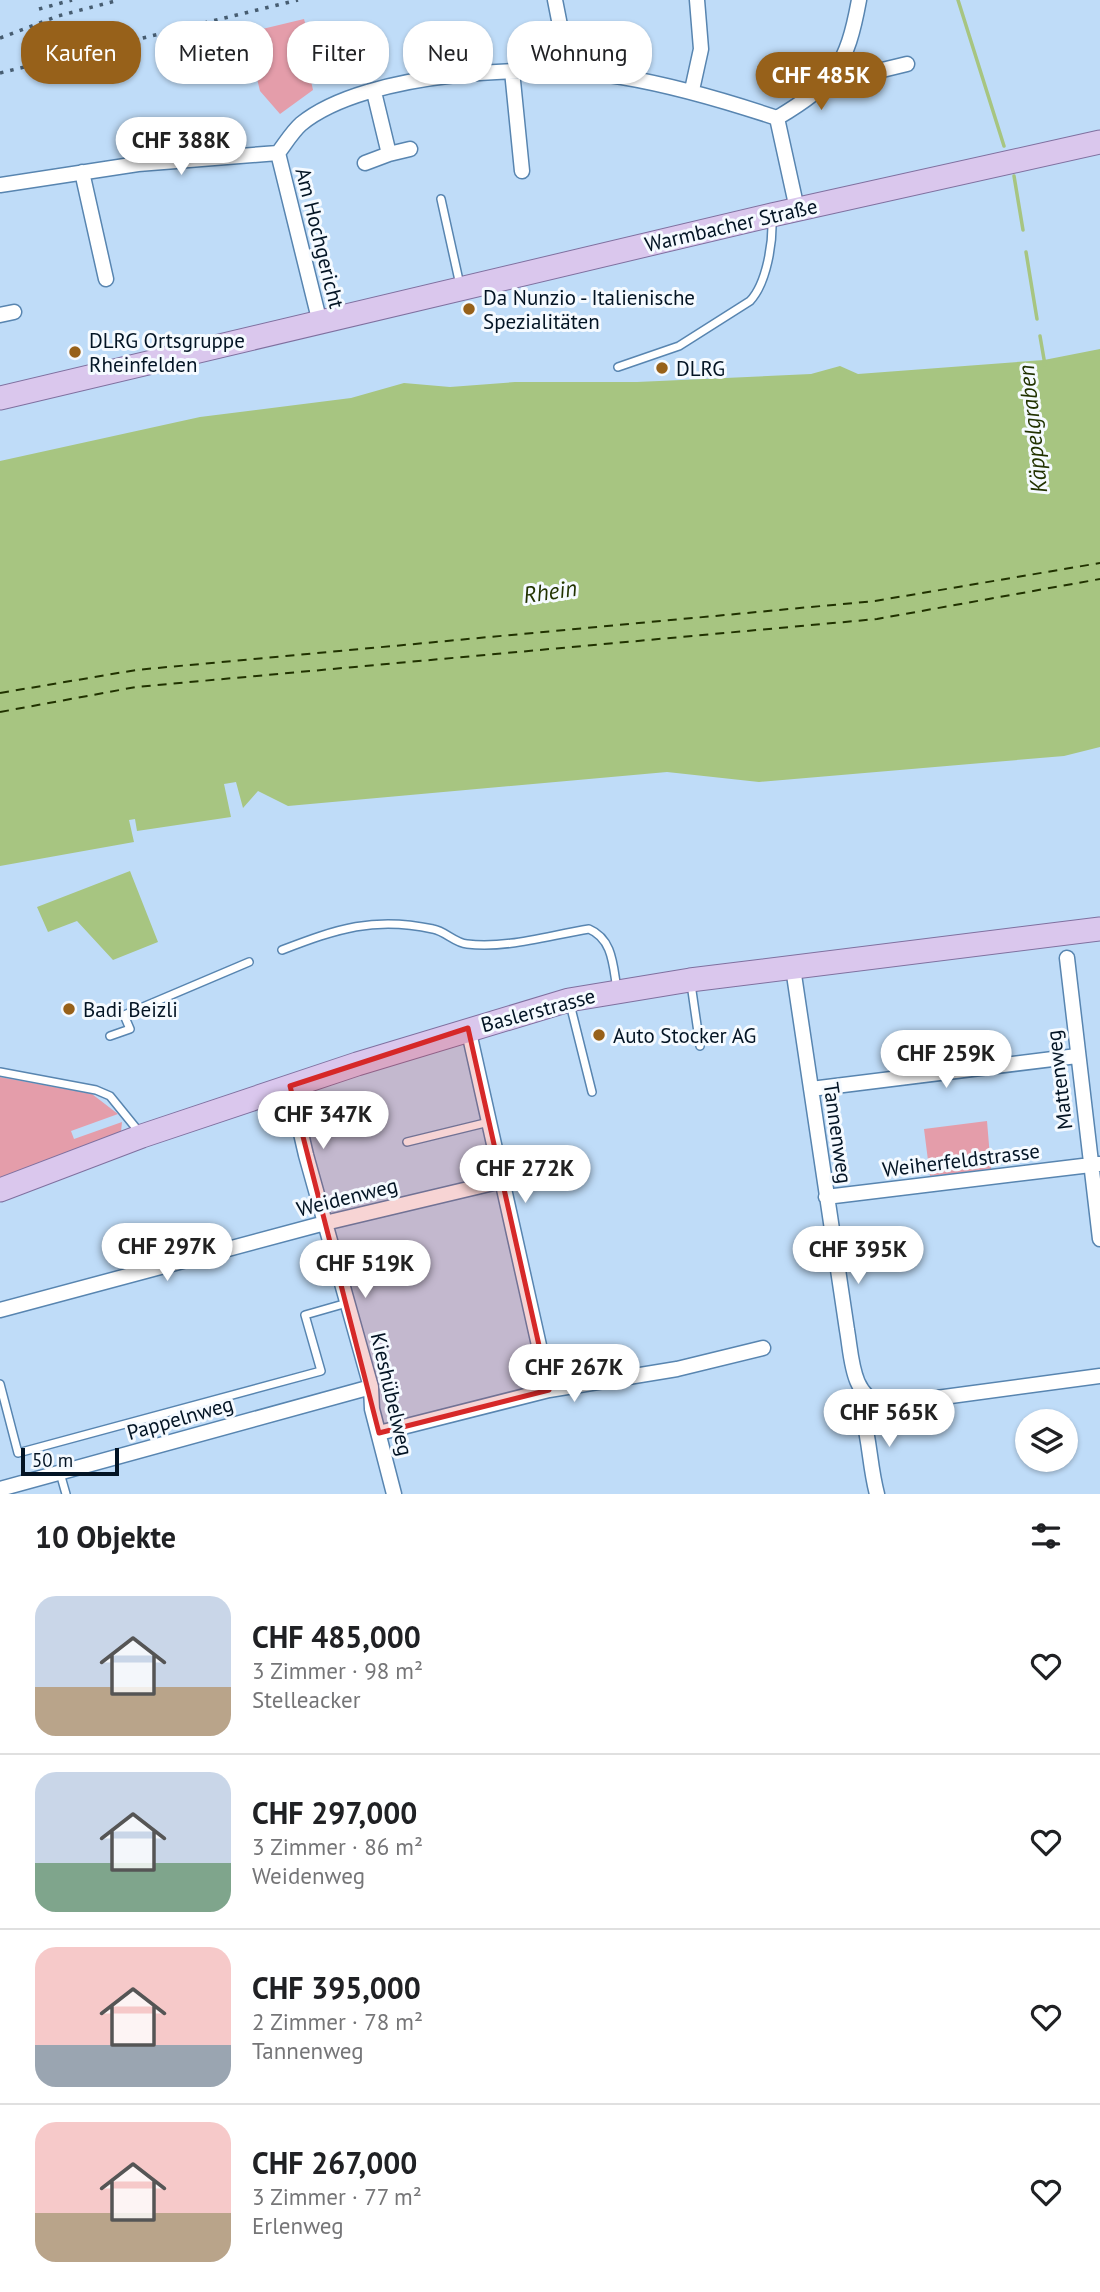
<!DOCTYPE html>
<html lang="de">
<head>
<meta charset="utf-8">
<style>
  body { margin:0; font-family:"PT Sans",sans-serif; background:#f2f2f2; color:#202124; height:100vh; display:flex; flex-direction:column; font-size:26px; white-space:nowrap }
  * { box-sizing:border-box; margin:0 }
  p { font-size:23px; color:#757577 }
  .icon { flex:none; width:38px; height:38px; fill:none; stroke:currentColor; stroke-width:2; stroke-linecap:round; stroke-linejoin:round }
  .map { position:relative; height:1494px; overflow:hidden }
  .side { display:flex; flex-direction:column; background:#fff; flex:1 }
  .side>* { flex:none }
  .guide { position:absolute; left:21px; top:21px; width:700px; height:63px; display:flex; gap:14px }
  .controls { position:absolute; left:1015px; top:1409px; display:grid; gap:14px }
  .controls a { display:grid; place-items:center; width:63px; height:63px; border-radius:50%; background:#fff; box-shadow:0 2px 5px #0004; font-size:35px }
  .scale { position:absolute; left:21px; bottom:18px; width:98px; box-sizing:border-box; padding-left:7px; border:4px solid #031424; border-top:0; font-size:19px; line-height:24px; white-space:nowrap; color:#031424; -webkit-text-stroke:5px #f5faff; paint-order:stroke }
  .price { position:absolute; translate:-50% -60px; padding:0 16px; border-radius:24px; background:#fff; color:#222; font-size:23px; line-height:46px; filter:drop-shadow(0 2px 4px #0008) }
  .price::after { content:''; position:absolute; left:50%; top:42px; width:21px; height:16px; margin-left:-10px; background:inherit; clip-path:polygon(0 0,100% 0,50% 100%) }
  .price.on { background:#97611a; color:#fff }
  ul { padding:0; list-style:none }
  li { display:flex; align-items:center; gap:21px; height:175px; padding:0 35px }
  li+li { border-top:2px solid #e0e0e0 }
  li span { display:grid; place-items:center; flex:none; width:196px; height:140px; border-radius:21px; color:#555 }
  li>.icon { margin-inline-start:auto }
  span .icon { width:84px; height:84px; fill:#fffc; stroke-width:1 }
  li b { font-size:30px }
  h2 { display:flex; justify-content:space-between; align-items:center; height:84px; padding:0 35px; font-size:30px }
  .chip { padding:0 24px; border-radius:28px; background:#fff; box-shadow:0 2px 5px #0004; font-size:24px; line-height:63px }
  .chip.on { background:#97611a; color:#fff }
  .map>svg:first-child { display:block }
  .green { fill:#e49daa }
  .water { fill:#a7c581 }
  .lines { fill:none; stroke-linecap:round; stroke-linejoin:round }
  .stream { stroke:#a7c581; stroke-width:3.5 }
  .ferry { stroke:#213200; stroke-width:2; stroke-dasharray:9 7; stroke-linecap:butt }
  .service-casing { stroke:#5885b0; stroke-width:10 }
  .minor-casing { stroke:#5885b0; stroke-width:17 }
  .primary-casing { stroke:#7f709f; stroke-width:25 }
  .service { stroke:#fff; stroke-width:7 }
  .minor { stroke:#fff; stroke-width:14 }
  .primary { stroke:#dac7ed; stroke-width:23 }
  .rail { stroke:#475d71; stroke-width:3.5; stroke-dasharray:3.5 7; stroke-linecap:butt }
  .marked { fill:#d62828; fill-opacity:0.2; stroke:#d62828; stroke-width:5; stroke-linejoin:round }
  .poi-dot { fill:#97611a; stroke:#f5faff; stroke-width:2.5 }
  .labels { text-anchor:middle; dominant-baseline:central; stroke-width:6; stroke-linejoin:round; paint-order:stroke }
  .street-label { font-size:21px; fill:#031424; stroke:#f5faff }
  .poi-label { font-size:21px; fill:#031424; stroke:#f5faff; text-anchor:start }
  .water-label { font-size:23px; font-style:italic; fill:#213200; stroke:#f5faff }
</style>
</head>
<body>
<div class="map">
<svg width="1100" height="1494" viewBox="0 0 1100 1494">
  <rect width="100%" height="100%" fill="#bfdcf8"/>
  <!-- green -->
  <path class="green" d="M 304,19 L 320,76 L 311,81 L 313,90 L 280,114 L 260,91 L 246,33 Z
    M 0,1077 L 92,1094 L 118,1114 L 71,1131 L 74,1139 L 122,1122 L 121,1132 L 0,1179 Z
    M 987,1121 L 991,1169 L 930,1176 L 924,1129 Z"/>
  <!-- water -->
  <path class="water" d="M 1100,349 L 1100,747 L 1064,756 L 759,782 L 667,772 L 288,806 L 258,791 L 243,808 L 236,782 L 224,784 L 231,817 L 137,831 L 135,819 L 129,820 L 134,842 L 0,866 L 0,461 L 200,417 L 351,398 L 404,383 L 450,387 L 515,382 L 637,382 L 811,374 L 840,366 L 858,374 L 1044,360 Z
    M 130,871 L 158,942 L 113,960 L 77,921 L 48,932 L 37,907 Z"/>
  <g class="lines">
    <!-- stream -->
    <path class="stream" d="M 958,0 L 1004,146
      M 1014,176 L 1023,230
      M 1026,252 L 1037,319
      M 1040,336 L 1045,365"/>
    <!-- ferry -->
    <path class="ferry" d="M 0,693 L 136,670 L 875,601 L 1100,563
      M 0,712 L 136,687 L 877,619 L 1100,579"/>
    <defs>
      <path id="service" d="M 441,199 L 460,285
        M 618,367 L 679,346 L 750,301 C 767,283 773,242 772,218
        M 282,950 C 337,929 374,916 433,929 C 445,931 455,943 467,944 C 506,949 550,935 589,929 C 613,939 613,966 617,989
        M 691,984 L 700,1046
        M 570,1004 L 592,1092
        M 110,1036 L 130,1029 L 124,1015 L 249,962
        M 0,1072 L 96,1090 L 110,1096 L 140,1133
        M 407,1142 L 489,1122
        M 0,1384 L 18,1453 L 321,1371 L 305,1315 L 347,1303
        M 60,1473 L 66,1494"/>
      <path id="minor" d="M 555,0 L 569,71
        M 512,71 L 522,171
        M 837,72 L 874,72 L 907,64
        M 692,90 L 701,49 L 697,0
        M 374,92 L 389,154 L 410,149
        M 777,118 C 834,84 847,66 859,0
        M 365,163 L 389,154
        M 82,172 L 106,279
        M 0,185 L 138,164 L 278,153
        M 0,315 L 14,312
        M 320,323 L 278,153 C 285,144 292,132 301,124 C 367,70 541,63 622,77 C 676,86 726,101 777,118 L 797,209
        M 1067,958 L 1100,1239
        M 793,968 L 847,1330 C 852,1358 851,1397 884,1405 L 1100,1376
        M 468,1028 L 549,1390
        M 290,1086 L 306,1155 L 371,1387 L 372,1409 L 394,1494
        M 811,1089 L 1077,1056
        M 826,1197 L 1099,1164
        M 0,1310 L 325,1223 L 502,1181
        M 871,1402 L 863,1417 C 870,1443 870,1468 877,1494
        M 379,1433 L 549,1390 L 677,1369 L 763,1348
        M 0,1489 L 371,1387"/>
      <path id="primary" d="M 0,398 L 772,215 L 1100,142
        M 0,1190 L 142,1136 L 357,1064 L 569,1000 L 690,980 L 1100,929"/>
    </defs>
    <!-- service casing -->
    <use href="#service" class="service-casing"/>
    <!-- minor casing -->
    <use href="#minor" class="minor-casing"/>
    <!-- primary casing -->
    <use href="#primary" class="primary-casing"/>
    <!-- service -->
    <use href="#service" class="service"/>
    <!-- minor -->
    <use href="#minor" class="minor"/>
    <!-- primary -->
    <use href="#primary" class="primary"/>
    <!-- rail -->
    <path class="rail" d="M 39,9 L 72,0
      M 0,38 L 58,16 L 119,0
      M 0,73 L 298,0"/>
  </g>
  <!-- marked area -->
  <path class="marked" d="M 468,1028 L 549,1390 L 379,1433 L 290,1086 Z"/>
  <!-- markers -->
  <g class="poi-dot">
    <circle cx="469" cy="309" r="7"/>
    <circle cx="75" cy="352" r="7"/>
    <circle cx="662" cy="368" r="7"/>
    <circle cx="69" cy="1009" r="7"/>
    <circle cx="599" cy="1035" r="7"/>
  </g>
  <g class="labels">
    <!-- street labels -->
    <g class="street-label">
      <text transform="translate(731 225) rotate(-13)">Warmbacher Straße</text>
      <text transform="translate(320 238) rotate(76)">Am Hochgericht</text>
      <text transform="translate(538 1010) rotate(-15)">Baslerstrasse</text>
      <text transform="translate(1059 1080) rotate(-97)">Mattenweg</text>
      <text transform="translate(838 1133) rotate(82)">Tannenweg</text>
      <text transform="translate(961 1160) rotate(-7)">Weiherfeldstrasse</text>
      <text transform="translate(347 1197) rotate(-14)">Weidenweg</text>
      <text transform="translate(392 1394) rotate(77)">Kieshübelweg</text>
      <text transform="translate(180 1418) rotate(-16)">Pappelnweg</text>
    </g>
    <!-- poi labels -->
    <g class="poi-label">
      <text x="483" y="297">Da Nunzio - Italienische<tspan x="483" dy="24">Spezialitäten</tspan></text>
      <text x="89" y="340">DLRG Ortsgruppe<tspan x="89" dy="24">Rheinfelden</tspan></text>
      <text x="676" y="368">DLRG</text>
      <text x="83" y="1009">Badi Beizli</text>
      <text x="613" y="1035">Auto Stocker AG</text>
    </g>
    <!-- water labels -->
    <g class="water-label">
      <text transform="translate(1032 429) rotate(-96)">Käppelgraben</text>
      <text transform="translate(550 591) rotate(-8)">Rhein</text>
    </g>
  </g>
</svg>
<div class="controls">
<a><svg class="icon" aria-label="layers" viewBox="0 0 24 24"><path d="M12 4l9 5-9 5-9-5zM3 14l9 5 9-5"/></svg></a>
</div>
<div class="scale">50 m</div>
<b class="price on" style="left:821px;top:112px">CHF 485K</b>
<b class="price" style="left:181px;top:177px">CHF 388K</b>
<b class="price" style="left:946px;top:1090px">CHF 259K</b>
<b class="price" style="left:323px;top:1151px">CHF 347K</b>
<b class="price" style="left:525px;top:1205px">CHF 272K</b>
<b class="price" style="left:167px;top:1283px">CHF 297K</b>
<b class="price" style="left:858px;top:1286px">CHF 395K</b>
<b class="price" style="left:365px;top:1300px">CHF 519K</b>
<b class="price" style="left:574px;top:1404px">CHF 267K</b>
<b class="price" style="left:889px;top:1449px">CHF 565K</b>
<div class="guide">
<a class="chip on">Kaufen</a>
<a class="chip">Mieten</a>
<a class="chip">Filter</a>
<a class="chip">Neu</a>
<a class="chip">Wohnung</a>
</div>
</div>
<section class="side">
<h2>10 Objekte<svg class="icon" aria-label="filters" viewBox="0 0 24 24"><path d="M4 7h16M4 17h16"/><circle cx="9" cy="7" r="2"/><circle cx="15" cy="17" r="2"/></svg></h2>
<ul>
<li><span style="background:linear-gradient(#c9d6e8 65%,#b9a48a 0)"><svg class="icon" aria-label="home" viewBox="0 0 24 24"><path d="M3 11l9-7 9 7M6 9v11h12V9"/></svg></span><div><b>CHF 485,000</b><p>3 Zimmer · 98 m²</p><p>Stelleacker</p></div><svg class="icon" aria-label="heart" viewBox="0 0 24 24"><path d="M12 20l-8-8c-3-5 5-10 8-4 3-6 11-1 8 4z"/></svg></li>
<li><span style="background:linear-gradient(#c9d6e8 65%,#7fa58c 0)"><svg class="icon" aria-label="home" viewBox="0 0 24 24"><path d="M3 11l9-7 9 7M6 9v11h12V9"/></svg></span><div><b>CHF 297,000</b><p>3 Zimmer · 86 m²</p><p>Weidenweg</p></div><svg class="icon" aria-label="heart" viewBox="0 0 24 24"><path d="M12 20l-8-8c-3-5 5-10 8-4 3-6 11-1 8 4z"/></svg></li>
<li><span style="background:linear-gradient(#f6c9c9 70%,#9aa5b1 0)"><svg class="icon" aria-label="home" viewBox="0 0 24 24"><path d="M3 11l9-7 9 7M6 9v11h12V9"/></svg></span><div><b>CHF 395,000</b><p>2 Zimmer · 78 m²</p><p>Tannenweg</p></div><svg class="icon" aria-label="heart" viewBox="0 0 24 24"><path d="M12 20l-8-8c-3-5 5-10 8-4 3-6 11-1 8 4z"/></svg></li>
<li><span style="background:linear-gradient(#f6c9c9 65%,#b9a48a 0)"><svg class="icon" aria-label="home" viewBox="0 0 24 24"><path d="M3 11l9-7 9 7M6 9v11h12V9"/></svg></span><div><b>CHF 267,000</b><p>3 Zimmer · 77 m²</p><p>Erlenweg</p></div><svg class="icon" aria-label="heart" viewBox="0 0 24 24"><path d="M12 20l-8-8c-3-5 5-10 8-4 3-6 11-1 8 4z"/></svg></li>
</ul>
</section>
</body>
</html>
